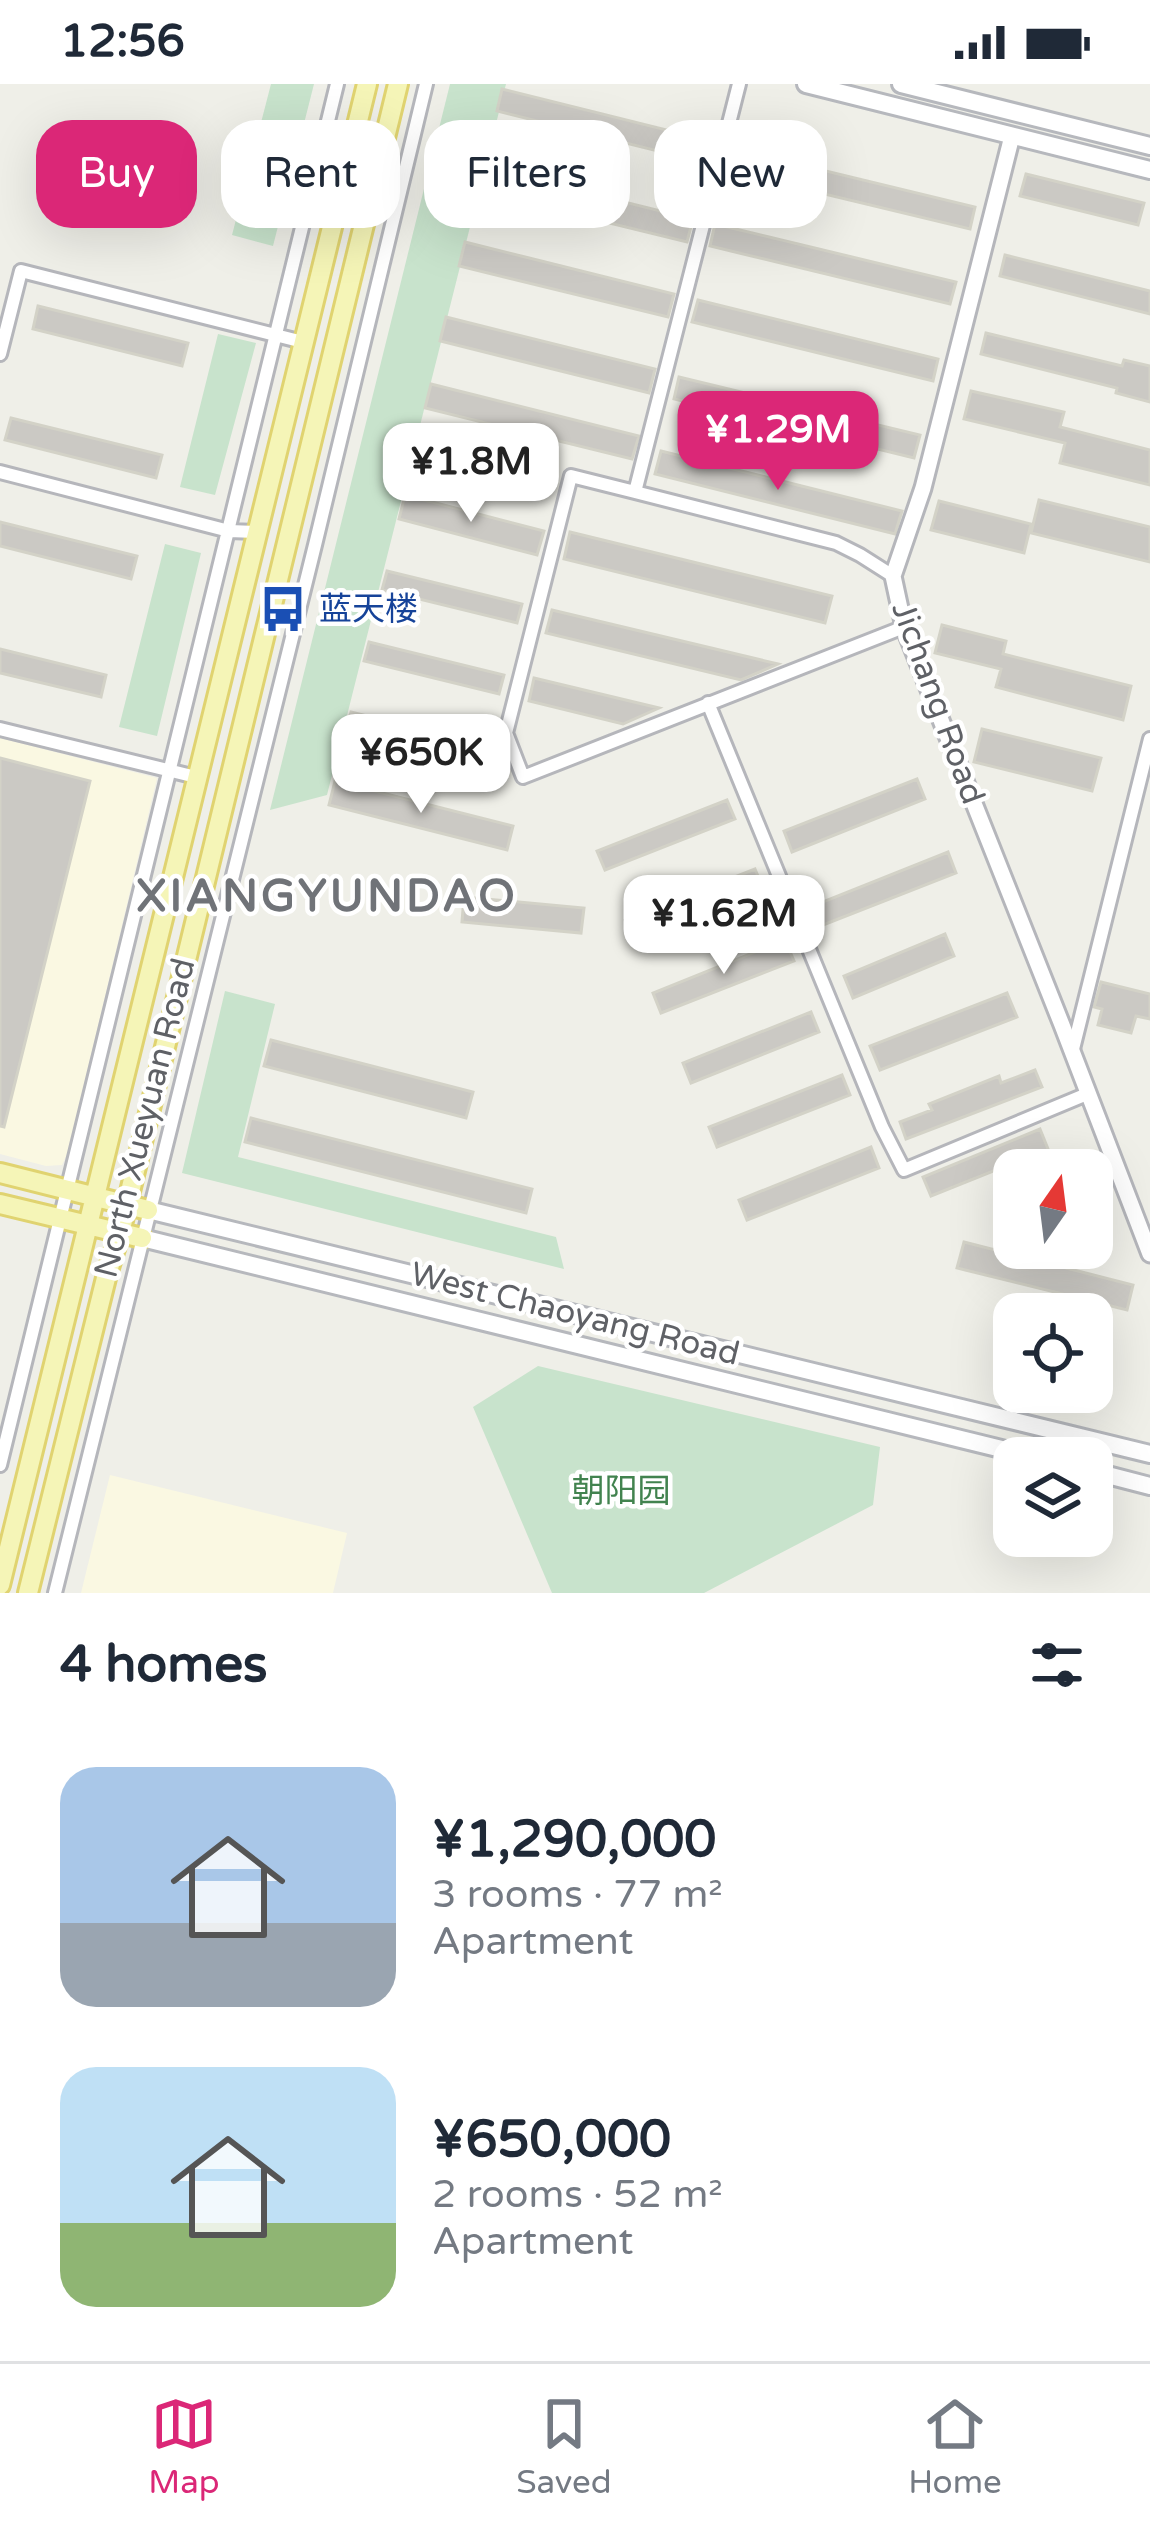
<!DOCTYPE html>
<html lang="en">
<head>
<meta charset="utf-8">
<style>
  body { margin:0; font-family:"Varela Round","Noto Sans SC",sans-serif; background:#f6f6f7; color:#1f2937; height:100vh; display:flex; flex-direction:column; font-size:45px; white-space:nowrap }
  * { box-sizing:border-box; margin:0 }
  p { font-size:39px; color:#747a83 }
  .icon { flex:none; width:66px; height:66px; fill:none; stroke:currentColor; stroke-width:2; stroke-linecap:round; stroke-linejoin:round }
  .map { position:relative; height:1509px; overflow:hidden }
  .side { display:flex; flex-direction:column; background:#fff; flex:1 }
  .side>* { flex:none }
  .guide { position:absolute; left:36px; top:36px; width:1080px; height:108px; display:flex; gap:24px }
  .needle { width:78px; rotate:14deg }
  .tools { position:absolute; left:993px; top:1065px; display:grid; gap:24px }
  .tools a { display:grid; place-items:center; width:120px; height:120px; border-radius:24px; background:#fff; box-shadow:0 12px 48px #0002; font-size:60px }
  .price { position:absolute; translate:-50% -102px; padding:0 27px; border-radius:24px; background:#fff; color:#222; font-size:39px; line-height:78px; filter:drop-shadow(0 3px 6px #0008) }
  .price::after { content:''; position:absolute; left:50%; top:72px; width:36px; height:27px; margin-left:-18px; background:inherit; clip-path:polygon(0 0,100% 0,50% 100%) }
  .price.current { background:#db2777; color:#fff }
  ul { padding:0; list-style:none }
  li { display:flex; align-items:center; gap:36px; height:300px; padding:0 60px }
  li span { display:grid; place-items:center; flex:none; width:336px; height:240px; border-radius:36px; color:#555 }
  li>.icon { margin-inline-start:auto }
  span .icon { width:144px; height:144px; fill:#fffc; stroke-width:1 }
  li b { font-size:51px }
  h2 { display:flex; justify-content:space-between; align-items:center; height:144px; padding:0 60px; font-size:51px }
  .chip { padding:0 42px; border-radius:36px; background:#fff; box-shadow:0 12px 48px #0002; font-size:42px; line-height:108px }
  .chip.current { background:#db2777; color:#fff }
  .status { display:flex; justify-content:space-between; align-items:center; height:84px; padding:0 60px; background:#fff; direction:ltr }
  .status svg { height:33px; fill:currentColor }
  .tabs { display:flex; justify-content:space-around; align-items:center; height:168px; border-top:3px solid #e0e1e3; background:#fff; font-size:33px; color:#747a83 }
  .tabs a { display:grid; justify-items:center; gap:6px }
  .tabs .current { color:#db2777 }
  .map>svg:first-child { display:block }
  .commercial { fill:#faf8e2 }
  .green { fill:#c8e3cc }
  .building { fill:#cbc9c4; stroke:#d3d2c7; stroke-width:3 }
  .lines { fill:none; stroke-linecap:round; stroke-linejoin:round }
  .minor-casing { stroke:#b5b6bb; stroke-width:18 }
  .tertiary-casing { stroke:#b5b6bb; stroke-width:21 }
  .secondary-casing { stroke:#b6b8bd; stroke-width:22 }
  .primary-casing { stroke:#e0d370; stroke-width:24 }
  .minor { stroke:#fff; stroke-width:12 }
  .tertiary { stroke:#fff; stroke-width:15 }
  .secondary { stroke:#fff; stroke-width:16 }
  .primary { stroke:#f5f5b7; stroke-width:18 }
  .labels { text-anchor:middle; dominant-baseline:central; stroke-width:9; stroke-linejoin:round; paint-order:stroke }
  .transit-label { font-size:33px; fill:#164399; stroke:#fff; text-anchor:start }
  .street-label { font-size:33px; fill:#5f6166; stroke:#fff }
  .park-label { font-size:33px; fill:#42834f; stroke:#fff }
  .district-label { font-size:45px; font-weight:bold; letter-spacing:3px; fill:#707378; stroke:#fff }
</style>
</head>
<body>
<div class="status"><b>12:56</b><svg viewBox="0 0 49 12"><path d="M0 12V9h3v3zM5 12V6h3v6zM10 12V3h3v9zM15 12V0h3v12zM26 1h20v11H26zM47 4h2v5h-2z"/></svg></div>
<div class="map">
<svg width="1150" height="1509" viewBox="0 0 1150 1509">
  <rect width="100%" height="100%" fill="#efefe8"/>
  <!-- commercial -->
  <path class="commercial" d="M 0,654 L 157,694 L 68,1068 L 62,1081 L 46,1082 L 0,1070 Z
    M 110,1391 L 347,1449 L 333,1509 L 81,1509 Z"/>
  <!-- green -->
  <path class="green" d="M 271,0 L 314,0 L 273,162 L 232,151 Z
    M 450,0 L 506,0 L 327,711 L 270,726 Z
    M 218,250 L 256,259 L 215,411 L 180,403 Z
    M 165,460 L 201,469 L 157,652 L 119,643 Z
    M 225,907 L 275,920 L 238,1073 L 556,1153 L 564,1185 L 182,1089 Z
    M 538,1282 L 880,1363 L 873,1421 L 704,1509 L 552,1509 L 473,1323 Z"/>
  <!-- building -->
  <path class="building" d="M 502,5 L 711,57 L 706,79 L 497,27 Z
    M 735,65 L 975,123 L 970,145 L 729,87 Z
    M 484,83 L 693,135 L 687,158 L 478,107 Z
    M 1026,90 L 1144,119 L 1138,141 L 1020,112 Z
    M 715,140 L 956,198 L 950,220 L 710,162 Z
    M 465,158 L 674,210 L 668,233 L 459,182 Z
    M 1005,171 L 1150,207 L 1150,230 L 1000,192 Z
    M 698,216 L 938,275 L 933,297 L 692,238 Z
    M 38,222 L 188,259 L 182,282 L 33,245 Z
    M 446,233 L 655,285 L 649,309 L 440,257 Z
    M 986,249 L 1122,282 L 1124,276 L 1150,282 L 1150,318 L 1116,309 L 1117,304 L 981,270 Z
    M 679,293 L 920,351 L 914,374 L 674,315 Z
    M 431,300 L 639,352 L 632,375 L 425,324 Z
    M 971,307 L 1064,328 L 1060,343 L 1150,366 L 1150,401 L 1060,379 L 1065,359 L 964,335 Z
    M 11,334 L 162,371 L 156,394 L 5,356 Z
    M 661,367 L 902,427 L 895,450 L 655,390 Z
    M 405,411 L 544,447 L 537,471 L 399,435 Z
    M 1039,416 L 1150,443 L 1150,478 L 1031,449 Z
    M 939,417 L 1031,440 L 1024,469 L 931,446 Z
    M 0,438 L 137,472 L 131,495 L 0,462 Z
    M 570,448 L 832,512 L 825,539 L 564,475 Z
    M 387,487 L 522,520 L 517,539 L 382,506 Z
    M 552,526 L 778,580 L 741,596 L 546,549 Z
    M 942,541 L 1006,557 L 1003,570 L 1131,602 L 1123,636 L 996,603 L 1001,585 L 935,569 Z
    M 369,558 L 504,591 L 499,610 L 364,577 Z
    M 0,565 L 106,591 L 101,613 L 0,589 Z
    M 534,594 L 659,624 L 623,640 L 529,617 Z
    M 351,628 L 486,662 L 481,681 L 346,647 Z
    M 982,645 L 1101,674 L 1092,707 L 974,678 Z
    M 0,674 L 90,697 L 4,1043 L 0,1042 Z
    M 917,695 L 925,715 L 792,768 L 784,747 Z
    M 335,697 L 513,742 L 507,766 L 329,721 Z
    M 727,716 L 735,735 L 605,786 L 597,767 Z
    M 948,768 L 956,789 L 823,841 L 815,821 Z
    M 755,785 L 763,804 L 633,856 L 625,836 Z
    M 464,813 L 584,824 L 581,849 L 462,838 Z
    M 945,850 L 954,872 L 853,914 L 844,892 Z
    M 785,856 L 794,877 L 661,929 L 653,909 Z
    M 1101,898 L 1150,910 L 1150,935 L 1136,932 L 1131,949 L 1098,941 L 1102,925 L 1094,923 Z
    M 1007,909 L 1017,933 L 880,986 L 870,962 Z
    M 811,928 L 819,948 L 691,999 L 683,979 Z
    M 271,956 L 473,1008 L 466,1034 L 264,982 Z
    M 1035,986 L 1042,1003 L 906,1055 L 900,1038 L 932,1026 L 929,1020 L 999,992 L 1001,999 Z
    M 842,991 L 850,1011 L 717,1063 L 709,1043 Z
    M 251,1034 L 532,1105 L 526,1129 L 245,1058 Z
    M 1040,1045 L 1048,1065 L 931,1112 L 923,1093 Z
    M 871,1063 L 879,1084 L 747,1136 L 739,1116 Z
    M 964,1158 L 1133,1201 L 1127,1226 L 957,1184 Z"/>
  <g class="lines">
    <defs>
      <path id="minor" d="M 739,0 L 635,408 L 836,459 L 860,471 L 893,492
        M 0,270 L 21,187 L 303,258
        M 0,388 L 229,447 L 256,448
        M 635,408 L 571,392 L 506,649 L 523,693 L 904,543
        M 708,619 L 882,1043 L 904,1086 L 1087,1010
        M 0,645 L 196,693
        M 1072,969 L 1150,655
        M 0,1381 L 337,0
        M 55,1509 L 315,461 L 426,0"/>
      <path id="tertiary" d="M 1012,52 L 923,404 L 893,492 L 904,543 L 1062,941 L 1150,1170"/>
      <path id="secondary" d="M 806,0 L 1150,86
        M 901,0 L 1150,62
        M 148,1126 L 1150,1370
        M 142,1154 L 1038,1374
        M 1092,1387 L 1150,1402"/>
      <path id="primary" d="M 0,1089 L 148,1126
        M 0,1120 L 142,1154
        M 0,1501 L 367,0
        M 28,1509 L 107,1190 L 120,1149 L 398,0"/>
    </defs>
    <!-- minor casing -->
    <use href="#minor" class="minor-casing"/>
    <!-- tertiary casing -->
    <use href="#tertiary" class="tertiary-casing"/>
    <!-- secondary casing -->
    <use href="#secondary" class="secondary-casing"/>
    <!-- primary casing -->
    <use href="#primary" class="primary-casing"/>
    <!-- minor -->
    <use href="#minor" class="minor"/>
    <!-- tertiary -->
    <use href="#tertiary" class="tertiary"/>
    <!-- secondary -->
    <use href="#secondary" class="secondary"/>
    <!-- primary -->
    <use href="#primary" class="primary"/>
  </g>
  <!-- icons -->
  <defs>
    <symbol id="bus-bare" viewBox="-9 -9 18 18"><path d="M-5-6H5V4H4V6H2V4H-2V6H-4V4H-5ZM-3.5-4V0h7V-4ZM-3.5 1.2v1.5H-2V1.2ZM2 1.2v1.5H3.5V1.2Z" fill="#1a4fb4" stroke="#fff" stroke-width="2.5" paint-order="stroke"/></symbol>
  </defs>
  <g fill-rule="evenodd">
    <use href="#bus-bare" x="250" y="492" width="66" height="66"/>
  </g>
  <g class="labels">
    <!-- transit labels -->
    <g class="transit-label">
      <text x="319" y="525">蓝天楼</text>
    </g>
    <!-- street labels -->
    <g class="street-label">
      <text transform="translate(938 619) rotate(70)">Jichang Road</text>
      <text transform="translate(145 1034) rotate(-76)">North Xueyuan Road</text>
      <text transform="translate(575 1230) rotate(14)">West Chaoyang Road</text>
    </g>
    <!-- park labels -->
    <g class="park-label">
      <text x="621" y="1407">朝阳园</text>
    </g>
    <!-- district labels -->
    <g class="district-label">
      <text x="327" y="813">XIANGYUNDAO</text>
    </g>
  </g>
</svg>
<div class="tools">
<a><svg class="needle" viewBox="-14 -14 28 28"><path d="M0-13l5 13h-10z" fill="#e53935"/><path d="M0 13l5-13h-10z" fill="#747a83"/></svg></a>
<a><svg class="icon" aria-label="locate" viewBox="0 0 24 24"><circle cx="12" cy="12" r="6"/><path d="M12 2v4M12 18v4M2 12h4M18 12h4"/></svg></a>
<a><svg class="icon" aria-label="layers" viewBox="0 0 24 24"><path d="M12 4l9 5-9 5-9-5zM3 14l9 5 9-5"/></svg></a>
</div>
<b class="price current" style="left:778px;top:409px">¥1.29M</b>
<b class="price" style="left:471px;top:441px">¥1.8M</b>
<b class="price" style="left:421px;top:732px">¥650K</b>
<b class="price" style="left:724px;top:893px">¥1.62M</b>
<div class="guide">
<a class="chip current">Buy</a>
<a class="chip">Rent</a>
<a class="chip">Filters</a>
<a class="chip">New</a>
</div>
</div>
<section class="side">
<h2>4 homes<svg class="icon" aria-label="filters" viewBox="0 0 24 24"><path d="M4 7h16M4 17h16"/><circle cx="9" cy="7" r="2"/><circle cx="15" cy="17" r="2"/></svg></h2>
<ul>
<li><span style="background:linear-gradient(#a9c7e8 65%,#9aa5b1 0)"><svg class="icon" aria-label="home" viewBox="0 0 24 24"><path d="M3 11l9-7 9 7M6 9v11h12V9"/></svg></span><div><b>¥1,290,000</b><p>3 rooms · 77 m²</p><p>Apartment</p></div></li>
<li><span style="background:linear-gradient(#bfe0f5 65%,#8fb573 0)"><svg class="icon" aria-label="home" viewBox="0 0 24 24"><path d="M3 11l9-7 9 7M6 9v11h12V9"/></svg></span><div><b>¥650,000</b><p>2 rooms · 52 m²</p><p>Apartment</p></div></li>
</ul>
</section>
<nav class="tabs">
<a class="current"><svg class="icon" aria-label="map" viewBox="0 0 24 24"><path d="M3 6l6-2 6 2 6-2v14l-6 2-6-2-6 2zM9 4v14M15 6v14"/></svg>Map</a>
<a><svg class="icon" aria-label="saved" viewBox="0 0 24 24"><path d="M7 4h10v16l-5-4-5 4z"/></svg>Saved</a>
<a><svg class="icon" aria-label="home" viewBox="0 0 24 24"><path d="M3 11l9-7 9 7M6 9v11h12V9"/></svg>Home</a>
</nav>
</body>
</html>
